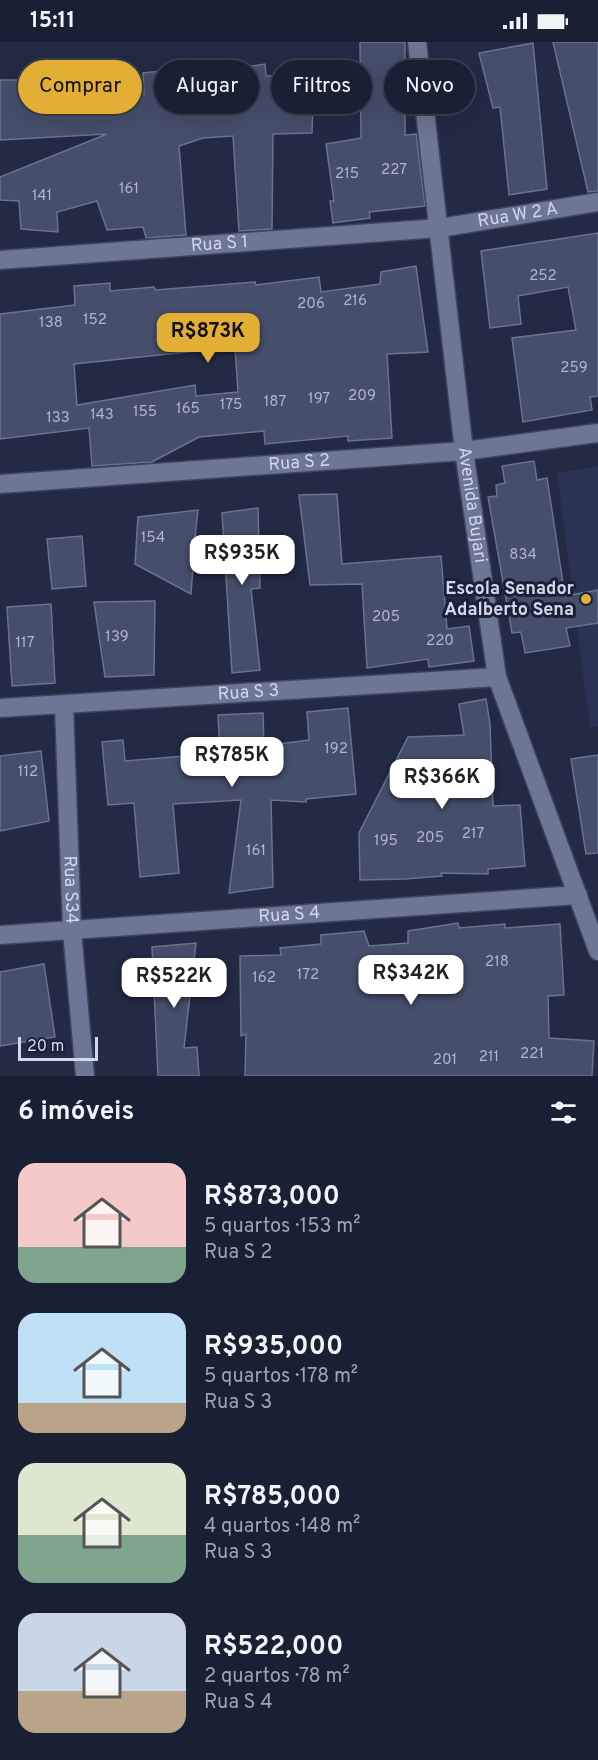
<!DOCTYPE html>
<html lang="pt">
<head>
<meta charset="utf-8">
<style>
  body { margin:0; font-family:Overpass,sans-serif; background:#272d3f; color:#f1f3f6; height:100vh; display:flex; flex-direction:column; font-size:22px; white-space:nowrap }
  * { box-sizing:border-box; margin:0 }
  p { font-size:20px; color:#9fa3ac }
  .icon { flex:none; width:33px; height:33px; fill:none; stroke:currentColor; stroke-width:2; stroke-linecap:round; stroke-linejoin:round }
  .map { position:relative; height:1034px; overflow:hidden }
  .details { display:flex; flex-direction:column; background:#1a2033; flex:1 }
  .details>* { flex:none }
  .banner { position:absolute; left:18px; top:18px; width:562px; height:54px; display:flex; gap:12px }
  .scale { position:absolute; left:18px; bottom:15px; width:80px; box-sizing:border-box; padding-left:6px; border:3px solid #d2d7e9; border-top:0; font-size:16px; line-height:21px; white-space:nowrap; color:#d2d7e9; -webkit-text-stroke:4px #192039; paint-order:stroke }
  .price { position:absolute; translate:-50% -51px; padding:0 14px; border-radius:12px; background:#fff; color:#222; font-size:20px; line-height:39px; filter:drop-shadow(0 2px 3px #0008) }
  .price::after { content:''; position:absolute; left:50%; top:36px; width:18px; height:14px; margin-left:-9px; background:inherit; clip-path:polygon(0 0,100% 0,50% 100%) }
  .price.on { background:#e2ae34; color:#111 }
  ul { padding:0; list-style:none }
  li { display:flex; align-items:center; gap:18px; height:150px; padding:0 18px }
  li span { display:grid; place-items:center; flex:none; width:168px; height:120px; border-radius:18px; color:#555 }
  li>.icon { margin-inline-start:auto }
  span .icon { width:72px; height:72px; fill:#fffc; stroke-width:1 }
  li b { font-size:26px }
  h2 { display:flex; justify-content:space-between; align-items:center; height:72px; padding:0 18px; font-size:26px }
  .pill { padding:0 21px; border-radius:27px; background:#1a2033; box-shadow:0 6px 24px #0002,0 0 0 2px #383e4e; font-size:21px; line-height:54px }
  .pill.on { background:#e2ae34; color:#111 }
  .status { display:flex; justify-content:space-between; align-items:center; height:42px; padding:0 30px; background:#1a2033; direction:ltr }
  .status svg { height:16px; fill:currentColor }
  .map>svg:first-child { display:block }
  .built { fill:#2a3353 }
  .building { fill:#454e6b; stroke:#697391; stroke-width:1.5; fill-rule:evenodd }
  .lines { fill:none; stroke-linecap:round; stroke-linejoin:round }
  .street-casing { stroke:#3f445c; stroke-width:21 }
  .street { stroke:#6c7695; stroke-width:18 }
  .poi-dot { fill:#e2ae34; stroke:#192039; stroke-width:2 }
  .labels { text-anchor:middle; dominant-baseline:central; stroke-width:6; stroke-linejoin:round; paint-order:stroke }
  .number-label { font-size:15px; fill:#afb5ca }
  .street-label { font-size:18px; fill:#d2d7e9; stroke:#192039 }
  .poi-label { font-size:18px; font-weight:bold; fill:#d2d7e9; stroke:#192039; text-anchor:end }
</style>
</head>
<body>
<div class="status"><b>15:11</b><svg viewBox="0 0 49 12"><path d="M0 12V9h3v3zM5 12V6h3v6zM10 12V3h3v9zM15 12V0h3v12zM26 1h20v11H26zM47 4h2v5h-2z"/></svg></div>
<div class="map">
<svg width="598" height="1034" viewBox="0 0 598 1034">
  <rect width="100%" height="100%" fill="#222a44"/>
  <!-- built -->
  <path class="built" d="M 598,424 L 598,684 L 590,685 L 557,431 Z"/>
  <!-- building -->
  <path class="building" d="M 360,0 L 405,0 L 405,93 L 416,92 L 425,164 L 369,170 L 370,176 L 333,181 L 330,159 L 334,159 L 326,102 L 361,96 Z
    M 553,0 L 598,0 L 598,149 L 588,150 Z
    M 533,1 L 547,147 L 509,153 L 500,65 L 493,66 L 479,11 Z
    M 89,21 L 92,54 L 144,52 L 143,31 L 189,26 L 190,40 L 218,29 L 265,22 L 266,34 L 314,32 L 312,91 L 273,92 L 272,187 L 239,189 L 233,94 L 203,96 L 179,104 L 186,193 L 146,196 L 143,185 L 107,188 L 97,159 L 57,170 L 58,190 L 21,187 L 19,159 L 0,158 L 0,135 L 107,92 L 0,98 L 0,38 L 26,38 L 46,25 Z
    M 598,191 L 598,354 L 590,355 L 592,368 L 523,380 L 512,296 L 576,288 L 568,245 L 518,254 L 521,282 L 490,286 L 481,209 Z
    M 416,224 L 428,310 L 387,312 L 392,396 L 348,399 L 348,394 L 265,402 L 264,389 L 199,395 L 152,420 L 92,424 L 89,386 L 0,397 L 0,272 L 75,263 L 74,244 L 110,241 L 110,249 L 154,245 L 155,248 L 255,240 L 256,243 L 319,235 L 321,250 L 380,242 L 381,230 ZM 235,305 L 238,350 L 196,354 L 195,343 L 77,363 L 74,322 Z
    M 534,419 L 537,438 L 547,436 L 565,554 L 598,548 L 598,581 L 566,586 L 570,604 L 525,611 L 521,590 L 512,591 L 488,455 L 497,454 L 496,443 L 505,441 L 502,424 Z
    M 337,452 L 342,522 L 441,514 L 447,587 L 469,584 L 474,619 L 429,625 L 428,617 L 367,626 L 362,542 L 310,543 L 299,453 Z
    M 258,466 L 260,546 L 251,547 L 260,628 L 232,631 L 222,471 Z
    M 198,468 L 196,485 L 191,552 L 135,522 L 138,475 Z
    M 82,494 L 86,544 L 52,547 L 47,497 Z
    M 155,559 L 154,633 L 105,635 L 94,560 Z
    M 51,562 L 55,641 L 12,644 L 7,565 Z
    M 486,657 L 490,682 L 493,764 L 520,763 L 525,824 L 488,827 L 488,832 L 441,831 L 442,834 L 405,837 L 360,838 L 359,791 L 408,695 L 464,693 L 459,662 Z
    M 348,666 L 356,752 L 306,757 L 306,760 L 271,758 L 273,845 L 229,851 L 241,758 L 173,762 L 179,831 L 140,835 L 134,761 L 108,763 L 102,700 L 123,698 L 125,719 L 220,711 L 218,673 L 263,671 L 264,704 L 309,698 L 307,670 Z
    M 41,709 L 49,779 L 0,789 L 0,714 Z
    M 598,713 L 598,811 L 586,812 L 571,717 Z
    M 458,881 L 459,886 L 505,882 L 505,886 L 560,882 L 564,953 L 548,954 L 549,996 L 594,999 L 592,1034 L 245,1034 L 246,992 L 241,994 L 240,914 L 281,913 L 280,906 L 321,902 L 321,893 L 364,889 L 369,904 L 408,901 L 408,889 Z
    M 196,901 L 184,1006 L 197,1005 L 199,1034 L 158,1034 L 152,905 Z
    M 44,922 L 55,995 L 0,1004 L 0,930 Z"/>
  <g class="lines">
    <defs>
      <g id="street">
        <path id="s1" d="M 417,0 L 464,409 L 497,635 L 598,909"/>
        <path id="s2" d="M 0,218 L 440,186 L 598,160"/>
        <path id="s3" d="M 0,442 L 464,409 L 598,391"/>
        <path id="s4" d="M 64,664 L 72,889 L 85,1034"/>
        <path id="s5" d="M 0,666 L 497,635"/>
        <path id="s6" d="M 0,893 L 578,853"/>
      </g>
    </defs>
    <!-- street casing -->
    <use href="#street" class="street-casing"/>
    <!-- street -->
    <use href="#street" class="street"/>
  </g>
  <!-- markers -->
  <circle class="poi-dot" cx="586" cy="557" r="6"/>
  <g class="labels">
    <!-- number labels -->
    <g class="number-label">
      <text x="394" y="128">227</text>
      <text x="347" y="132">215</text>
      <text x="129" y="147">161</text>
      <text x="42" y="154">141</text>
      <text x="543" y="234">252</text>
      <text x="355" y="259">216</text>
      <text x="311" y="262">206</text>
      <text x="95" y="278">152</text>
      <text x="51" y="281">138</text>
      <text x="574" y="326">259</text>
      <text x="362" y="354">209</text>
      <text x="319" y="357">197</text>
      <text x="275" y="360">187</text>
      <text x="231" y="363">175</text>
      <text x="188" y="367">165</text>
      <text x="145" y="370">155</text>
      <text x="102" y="373">143</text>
      <text x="58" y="376">133</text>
      <text x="153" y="496">154</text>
      <text x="523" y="513">834</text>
      <text x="386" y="575">205</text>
      <text x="117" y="595">139</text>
      <text x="440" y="599">220</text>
      <text x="25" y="601">117</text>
      <text x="336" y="707">192</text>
      <text x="28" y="730">112</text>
      <text x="473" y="792">217</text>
      <text x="430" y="796">205</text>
      <text x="386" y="799">195</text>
      <text x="256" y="809">161</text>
      <text x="497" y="920">218</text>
      <text x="308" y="933">172</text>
      <text x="264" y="936">162</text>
      <text x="532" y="1012">221</text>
      <text x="489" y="1015">211</text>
      <text x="445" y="1018">201</text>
    </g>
    <!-- street labels -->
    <g class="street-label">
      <text stroke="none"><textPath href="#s2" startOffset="520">Rua W 2 A</textPath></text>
      <text stroke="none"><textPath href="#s2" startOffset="220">Rua S 1</textPath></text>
      <text stroke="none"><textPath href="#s3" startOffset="300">Rua S 2</textPath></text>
      <text stroke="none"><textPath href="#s1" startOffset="466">Avenida Bujari</textPath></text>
      <text stroke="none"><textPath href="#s5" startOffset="249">Rua S 3</textPath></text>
      <text stroke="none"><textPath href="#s4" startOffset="184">Rua S34</textPath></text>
      <text stroke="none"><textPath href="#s6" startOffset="290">Rua S 4</textPath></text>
    </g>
    <!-- poi labels -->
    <g class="poi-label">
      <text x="574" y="547">Escola Senador<tspan x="574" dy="21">Adalberto Sena</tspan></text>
    </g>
  </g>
</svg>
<div class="scale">20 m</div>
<b class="price on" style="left:208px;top:322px">R$873K</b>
<b class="price" style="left:242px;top:544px">R$935K</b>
<b class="price" style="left:232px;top:746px">R$785K</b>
<b class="price" style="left:442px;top:768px">R$366K</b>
<b class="price" style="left:411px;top:964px">R$342K</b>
<b class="price" style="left:174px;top:967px">R$522K</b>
<div class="banner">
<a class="pill on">Comprar</a>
<a class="pill">Alugar</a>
<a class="pill">Filtros</a>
<a class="pill">Novo</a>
</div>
</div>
<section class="details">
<h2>6 imóveis<svg class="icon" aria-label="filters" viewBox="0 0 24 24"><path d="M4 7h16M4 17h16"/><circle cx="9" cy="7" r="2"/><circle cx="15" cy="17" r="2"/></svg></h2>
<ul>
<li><span style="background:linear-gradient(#f6c9c9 70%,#7fa58c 0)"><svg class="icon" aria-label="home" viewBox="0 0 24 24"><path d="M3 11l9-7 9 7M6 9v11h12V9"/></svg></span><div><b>R$873,000</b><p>5 quartos · 153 m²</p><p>Rua S 2</p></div></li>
<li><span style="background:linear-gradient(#bfe0f5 75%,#b9a48a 0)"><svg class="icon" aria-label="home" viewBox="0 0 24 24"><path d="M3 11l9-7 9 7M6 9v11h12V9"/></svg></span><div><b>R$935,000</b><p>5 quartos · 178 m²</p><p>Rua S 3</p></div></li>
<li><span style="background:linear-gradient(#dfe7d0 60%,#7fa58c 0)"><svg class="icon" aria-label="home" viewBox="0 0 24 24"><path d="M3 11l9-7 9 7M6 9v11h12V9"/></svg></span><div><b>R$785,000</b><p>4 quartos · 148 m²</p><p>Rua S 3</p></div></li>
<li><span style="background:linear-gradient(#c9d6e8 65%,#b9a48a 0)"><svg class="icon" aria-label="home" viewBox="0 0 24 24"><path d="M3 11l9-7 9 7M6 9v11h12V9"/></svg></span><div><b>R$522,000</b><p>2 quartos · 78 m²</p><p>Rua S 4</p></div></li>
</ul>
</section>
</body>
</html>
